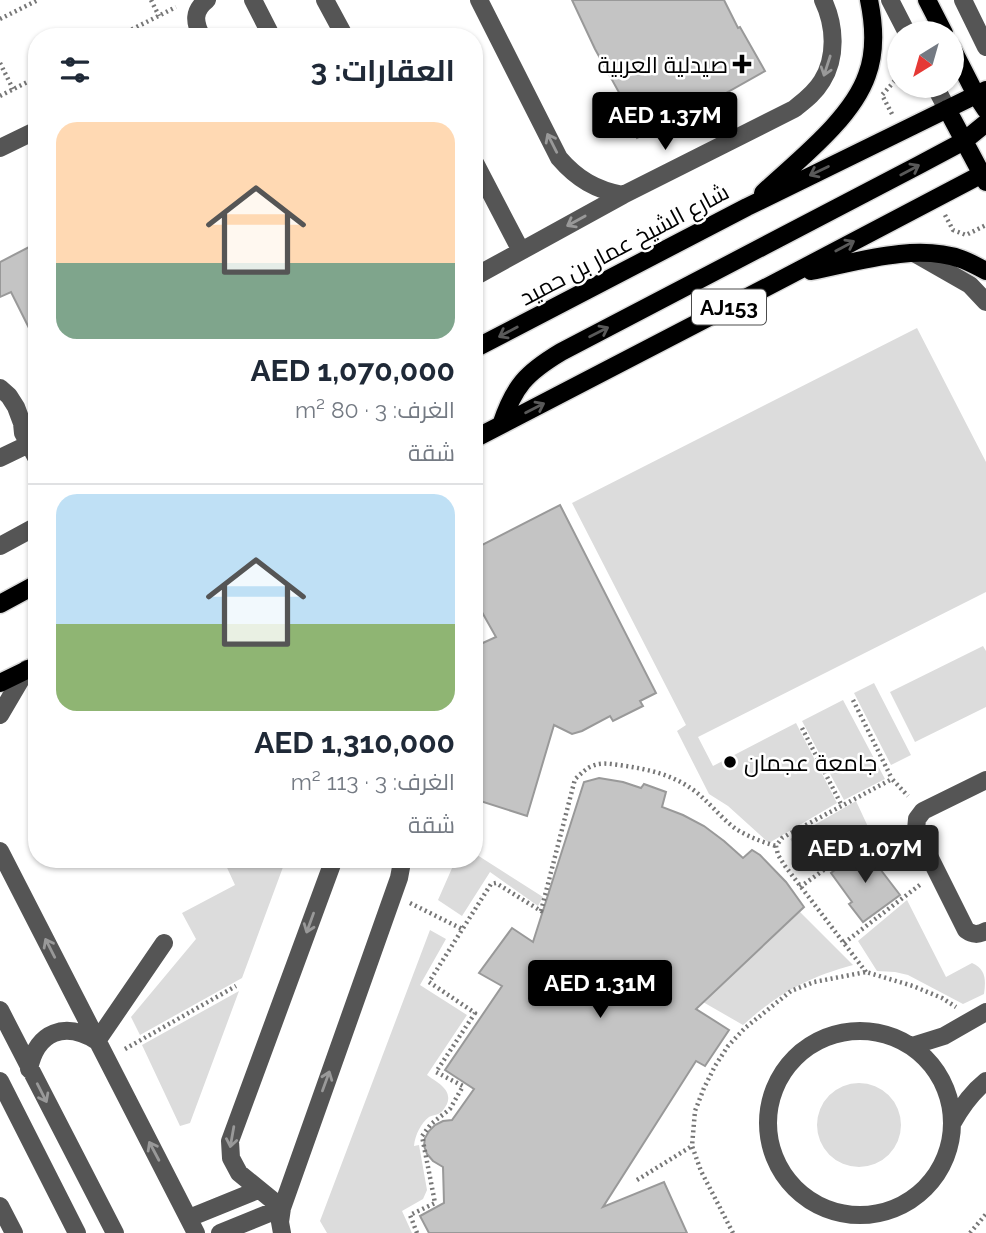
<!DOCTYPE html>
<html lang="ar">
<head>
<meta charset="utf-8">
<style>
  body { margin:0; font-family:Raleway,Cairo,sans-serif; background:#f2f2f3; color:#1f2937; direction:rtl; height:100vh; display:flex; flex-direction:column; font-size:26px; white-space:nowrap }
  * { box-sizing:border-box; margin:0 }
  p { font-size:23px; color:#747a83 }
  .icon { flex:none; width:38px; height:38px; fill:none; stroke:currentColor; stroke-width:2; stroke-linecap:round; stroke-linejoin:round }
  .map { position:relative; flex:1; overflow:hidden; direction:ltr }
  .sheet { position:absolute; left:28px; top:28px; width:455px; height:840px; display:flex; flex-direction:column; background:#fff; border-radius:28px; box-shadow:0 2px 5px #0004; direction:rtl }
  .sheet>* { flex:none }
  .needle { width:46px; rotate:217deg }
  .fabs { position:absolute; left:887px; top:21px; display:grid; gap:14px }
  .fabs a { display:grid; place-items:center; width:77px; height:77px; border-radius:50%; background:#fff; box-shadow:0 2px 5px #0004; font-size:35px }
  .price { position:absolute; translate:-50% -60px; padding:0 16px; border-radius:7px; background:#000; color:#fff; font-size:23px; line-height:46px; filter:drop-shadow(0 2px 4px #0008) }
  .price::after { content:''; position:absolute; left:50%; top:42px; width:21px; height:16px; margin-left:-10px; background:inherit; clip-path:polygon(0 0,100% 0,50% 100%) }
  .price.active { background:#222; color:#fff }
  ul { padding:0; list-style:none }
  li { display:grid; align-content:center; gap:14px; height:371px; padding:0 28px }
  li+li { border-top:2px solid #e0e1e3 }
  li span { display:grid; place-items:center; height:217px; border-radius:21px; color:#555 }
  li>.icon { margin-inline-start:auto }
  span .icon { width:126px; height:126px; fill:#fffc; stroke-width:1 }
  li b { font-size:30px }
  h2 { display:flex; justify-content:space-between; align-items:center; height:84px; padding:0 28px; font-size:30px }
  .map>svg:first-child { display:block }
  .green { fill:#dcdcdc }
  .building { fill:#c4c4c4; stroke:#999; stroke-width:2 }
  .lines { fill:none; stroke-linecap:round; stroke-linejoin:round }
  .major-casing { stroke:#dbdbdb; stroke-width:21 }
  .path { stroke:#777; stroke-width:4.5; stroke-dasharray:2 3.5; stroke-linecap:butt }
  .minor { stroke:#555; stroke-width:18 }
  .major { stroke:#000; stroke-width:18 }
  .oneway { stroke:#999 }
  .oneway2 { stroke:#595959 }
  .poi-dot { fill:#000; stroke:#fff; stroke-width:2.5 }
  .labels { text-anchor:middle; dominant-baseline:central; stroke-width:5; stroke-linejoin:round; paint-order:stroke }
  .shield { fill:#fff; stroke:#4c4c4c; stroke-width:2 }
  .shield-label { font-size:21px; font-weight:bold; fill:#000 }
  .poi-label { font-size:23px; fill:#000; stroke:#fff; text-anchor:end }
  .street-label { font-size:23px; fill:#000; stroke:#fff }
</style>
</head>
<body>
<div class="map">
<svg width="986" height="1233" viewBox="0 0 986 1233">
  <rect width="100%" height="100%" fill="#fff"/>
  <!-- green -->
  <path class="green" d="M 917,328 L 986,462 L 986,592 L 698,737 L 713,766 L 796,723 L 837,803 L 769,843 L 728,806 L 709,794 L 677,731 L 686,725 L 572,503 Z
    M 983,646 L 986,651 L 986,707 L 915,742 L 890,692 Z
    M 874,683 L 911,755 L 891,765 L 854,693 Z
    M 843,700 L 885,779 L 844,800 L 802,721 Z
    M 856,801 L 870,831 L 813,870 L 790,839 Z
    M 474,853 L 543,897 L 538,906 L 490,872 L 462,916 L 438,900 L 456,859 L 474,859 Z
    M 223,859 L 286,859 L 242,978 L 140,1035 L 131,1017 L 196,939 L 182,913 L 235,885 Z
    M 907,900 L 946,977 L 972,963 C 986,969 986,980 984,994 L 963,1004 L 908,975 L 895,972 L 877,971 L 858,941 Z
    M 800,912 L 853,965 C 806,978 779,993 743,1025 L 703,1002 Z
    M 430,930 L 446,939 L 420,985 L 467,1015 L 427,1075 C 436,1082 453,1089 447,1104 C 445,1107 443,1111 440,1113 C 439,1114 431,1116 429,1117 C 421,1123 415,1135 414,1146 L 419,1145 L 427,1190 L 423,1199 L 402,1211 L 412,1233 L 327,1233 L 320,1221 Z
    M 239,991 L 190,1123 L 180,1126 L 142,1045 Z
    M817 1125a42 42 0 1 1 84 0a42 42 0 1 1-84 0Z"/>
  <!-- building -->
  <path class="building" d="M 572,0 L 724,0 L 738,28 L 740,27 L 765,71 L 694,111 L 637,138 L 617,97 L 621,96 L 595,49 Z
    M 37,243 L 37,344 L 11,292 L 0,297 L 0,262 Z
    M 560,505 L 656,693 L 640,701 L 643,706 L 613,721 L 610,716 L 582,731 L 572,734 L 554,725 L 527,816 L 474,799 L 474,647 L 496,637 L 474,598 L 474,549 Z
    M 599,778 L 623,782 L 641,788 L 644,784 L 666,792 L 662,807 L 683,815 L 704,826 L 724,841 L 743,858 L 752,850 L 760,855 L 786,882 L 804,907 L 696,1009 L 729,1030 L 705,1066 L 696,1061 L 603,1207 L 664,1182 L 687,1233 L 429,1233 L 420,1216 L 444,1203 L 443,1167 L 433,1161 L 427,1154 L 424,1146 L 425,1138 L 429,1131 L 435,1125 L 443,1121 L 452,1120 L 474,1089 L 445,1070 L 502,986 L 479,973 L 512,928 L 533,942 L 584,782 Z
    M 864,848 L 900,895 L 863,922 L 849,904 L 852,902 L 831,873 Z"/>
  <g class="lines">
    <defs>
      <path id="major" d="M 927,0 L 944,33
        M 952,48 L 976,95 L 986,110
        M 947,109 L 986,182
        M 763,193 C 797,161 852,119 867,75 C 876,51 874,24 869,0
        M 811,271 C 856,262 916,243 961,259 C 970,262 978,267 986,271
        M 474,349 L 747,207 L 986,90
        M 501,425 C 514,386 526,373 561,352 L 919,165 L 964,141 L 986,123
        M 474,439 L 790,275 L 986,172
        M 0,604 L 37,584
        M 0,683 L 37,665"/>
    </defs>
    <!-- major casing -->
    <use href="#major" class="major-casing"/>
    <!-- path -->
    <path class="path" d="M 151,0 L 159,16
      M 0,19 L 38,0
      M 117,37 L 176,7
      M 0,63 L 13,89
      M 0,96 L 37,77
      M 892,114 L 882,95 L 900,75
      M 945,215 L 953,230 L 966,235 L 986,225
      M 853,700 L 892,779
      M 802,728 L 842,806
      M 800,887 L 874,834 L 897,826
      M 410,903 L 462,929
      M 844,943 L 921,884
      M 866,972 L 785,866 L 778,855 L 776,846 L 782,838 L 789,834 L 892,779 L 908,796
      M 125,1049 L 236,986
      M 637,1180 L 692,1146
      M 417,1233 L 410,1215 L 435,1203 L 422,1136 L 431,1124 L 450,1109 L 463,1086 L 436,1072 L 475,1013 L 429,982 L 491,884 L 496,883 L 541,911 L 575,779 C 581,774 585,769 592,766 C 602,762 610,764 619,765 C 647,769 673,774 696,792 C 710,803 721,818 736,829 C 749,837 762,842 776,846
      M 733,1233 L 701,1171 L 692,1146 L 695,1111 L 704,1088 L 715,1066 L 728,1046 L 745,1028 L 791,991 L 814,982 L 866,972 L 913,986 L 942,998 L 956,1007
      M 970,1233 L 986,1214"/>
    <!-- minor -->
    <path class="minor" d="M 253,0 L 272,37
      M 325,0 L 345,37
      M 479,0 L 559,158 C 577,179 596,190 623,195
      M 890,0 L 907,33
      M 963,0 L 986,47
      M 202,37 C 194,22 193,11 207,0
      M 935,86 L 947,109
      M 0,148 L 37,130
      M 474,161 L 521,251
      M 914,253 L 970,285 L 986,302
      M 474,277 L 623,195 L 794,109 C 804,101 815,93 822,81 C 837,57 835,25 823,0
      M 0,388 L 9,396 L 16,407 L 22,423 L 23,433 L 37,459
      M 0,458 L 29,444
      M 0,546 L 37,526
      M 0,715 L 27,669
      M 986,780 L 923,811 L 917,819 L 916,830 L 966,930 C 973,935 978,935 986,931
      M 0,851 L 196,1233
      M 334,859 L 230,1141 L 231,1158 L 239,1173 L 282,1208 L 399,878 L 402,862 L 401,859
      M 0,1010 L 115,1233
      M768 1123a92 92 0 1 1 184 0a92 92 0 1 1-184 0Z
      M 912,1046 L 944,1036 L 986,1012
      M 29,1069 C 37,1031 65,1021 97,1041 L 164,943
      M 0,1081 L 77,1233
      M 953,1122 C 962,1106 971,1093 986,1081
      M 0,1206 L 14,1233
      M 189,1218 L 258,1190
      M 220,1233 L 282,1208 L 280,1222 L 282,1233"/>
    <!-- major -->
    <use href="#major" class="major"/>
  </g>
  <!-- one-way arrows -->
  <defs><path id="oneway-shaft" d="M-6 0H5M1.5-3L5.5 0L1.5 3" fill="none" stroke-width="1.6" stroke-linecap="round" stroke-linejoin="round" transform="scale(1.75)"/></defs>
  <g class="oneway">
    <use href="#oneway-shaft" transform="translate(827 66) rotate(108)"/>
    <use href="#oneway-shaft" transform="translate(552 143) rotate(-117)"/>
    <use href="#oneway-shaft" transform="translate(576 221) rotate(151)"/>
    <use href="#oneway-shaft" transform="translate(310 923) rotate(110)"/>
    <use href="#oneway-shaft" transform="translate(50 948) rotate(-117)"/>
    <use href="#oneway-shaft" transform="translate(326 1081) rotate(-70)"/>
    <use href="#oneway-shaft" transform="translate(42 1093) rotate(63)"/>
    <use href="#oneway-shaft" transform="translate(232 1137) rotate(100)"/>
    <use href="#oneway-shaft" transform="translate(154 1151) rotate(-118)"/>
  </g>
  <g class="oneway2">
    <use href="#oneway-shaft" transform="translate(910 170) rotate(-28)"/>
    <use href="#oneway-shaft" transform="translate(819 171) rotate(154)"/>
    <use href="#oneway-shaft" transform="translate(845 246) rotate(-28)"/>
    <use href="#oneway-shaft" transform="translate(508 332) rotate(152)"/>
    <use href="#oneway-shaft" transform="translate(599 332) rotate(-27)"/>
    <use href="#oneway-shaft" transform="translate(535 408) rotate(-27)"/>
  </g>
  <!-- markers -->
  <g class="poi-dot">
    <path d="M738.5 53.5h7v7h7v7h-7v7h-7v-7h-7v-7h7z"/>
    <circle cx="730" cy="762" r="7"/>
  </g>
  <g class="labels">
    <!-- shield labels -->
    <rect class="shield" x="692" y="289.5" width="74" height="35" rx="5"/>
    <g class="shield-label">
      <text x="729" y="307">AJ153</text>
    </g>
    <!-- poi labels -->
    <g class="poi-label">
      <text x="728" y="64">صيدلية العربية</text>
      <text x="744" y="762" text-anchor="start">جامعة عجمان</text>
    </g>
    <!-- street labels -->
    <g class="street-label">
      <text transform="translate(624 244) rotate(-28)">شارع الشيخ عمار بن حميد</text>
    </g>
  </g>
</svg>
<div class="fabs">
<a><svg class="needle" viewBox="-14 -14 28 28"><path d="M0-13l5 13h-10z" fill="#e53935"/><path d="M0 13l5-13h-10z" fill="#747a83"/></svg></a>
</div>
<b class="price" style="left:665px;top:152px">AED 1.37M</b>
<b class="price active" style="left:865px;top:885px">AED 1.07M</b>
<b class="price" style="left:600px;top:1020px">AED 1.31M</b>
<section class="sheet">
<h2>العقارات: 3<svg class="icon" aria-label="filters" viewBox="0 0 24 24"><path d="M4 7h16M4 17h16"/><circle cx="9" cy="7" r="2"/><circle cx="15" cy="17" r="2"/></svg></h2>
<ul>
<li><span style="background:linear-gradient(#ffd9b3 65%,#7fa58c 0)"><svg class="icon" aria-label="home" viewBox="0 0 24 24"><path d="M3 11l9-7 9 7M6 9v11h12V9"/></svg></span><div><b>AED 1,070,000</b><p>الغرف: 3 · 80 m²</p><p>شقة</p></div></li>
<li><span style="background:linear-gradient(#bfe0f5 60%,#8fb573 0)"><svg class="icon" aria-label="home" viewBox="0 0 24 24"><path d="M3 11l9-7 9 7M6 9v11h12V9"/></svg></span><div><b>AED 1,310,000</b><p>الغرف: 3 · 113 m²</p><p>شقة</p></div></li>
</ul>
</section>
</div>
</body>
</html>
